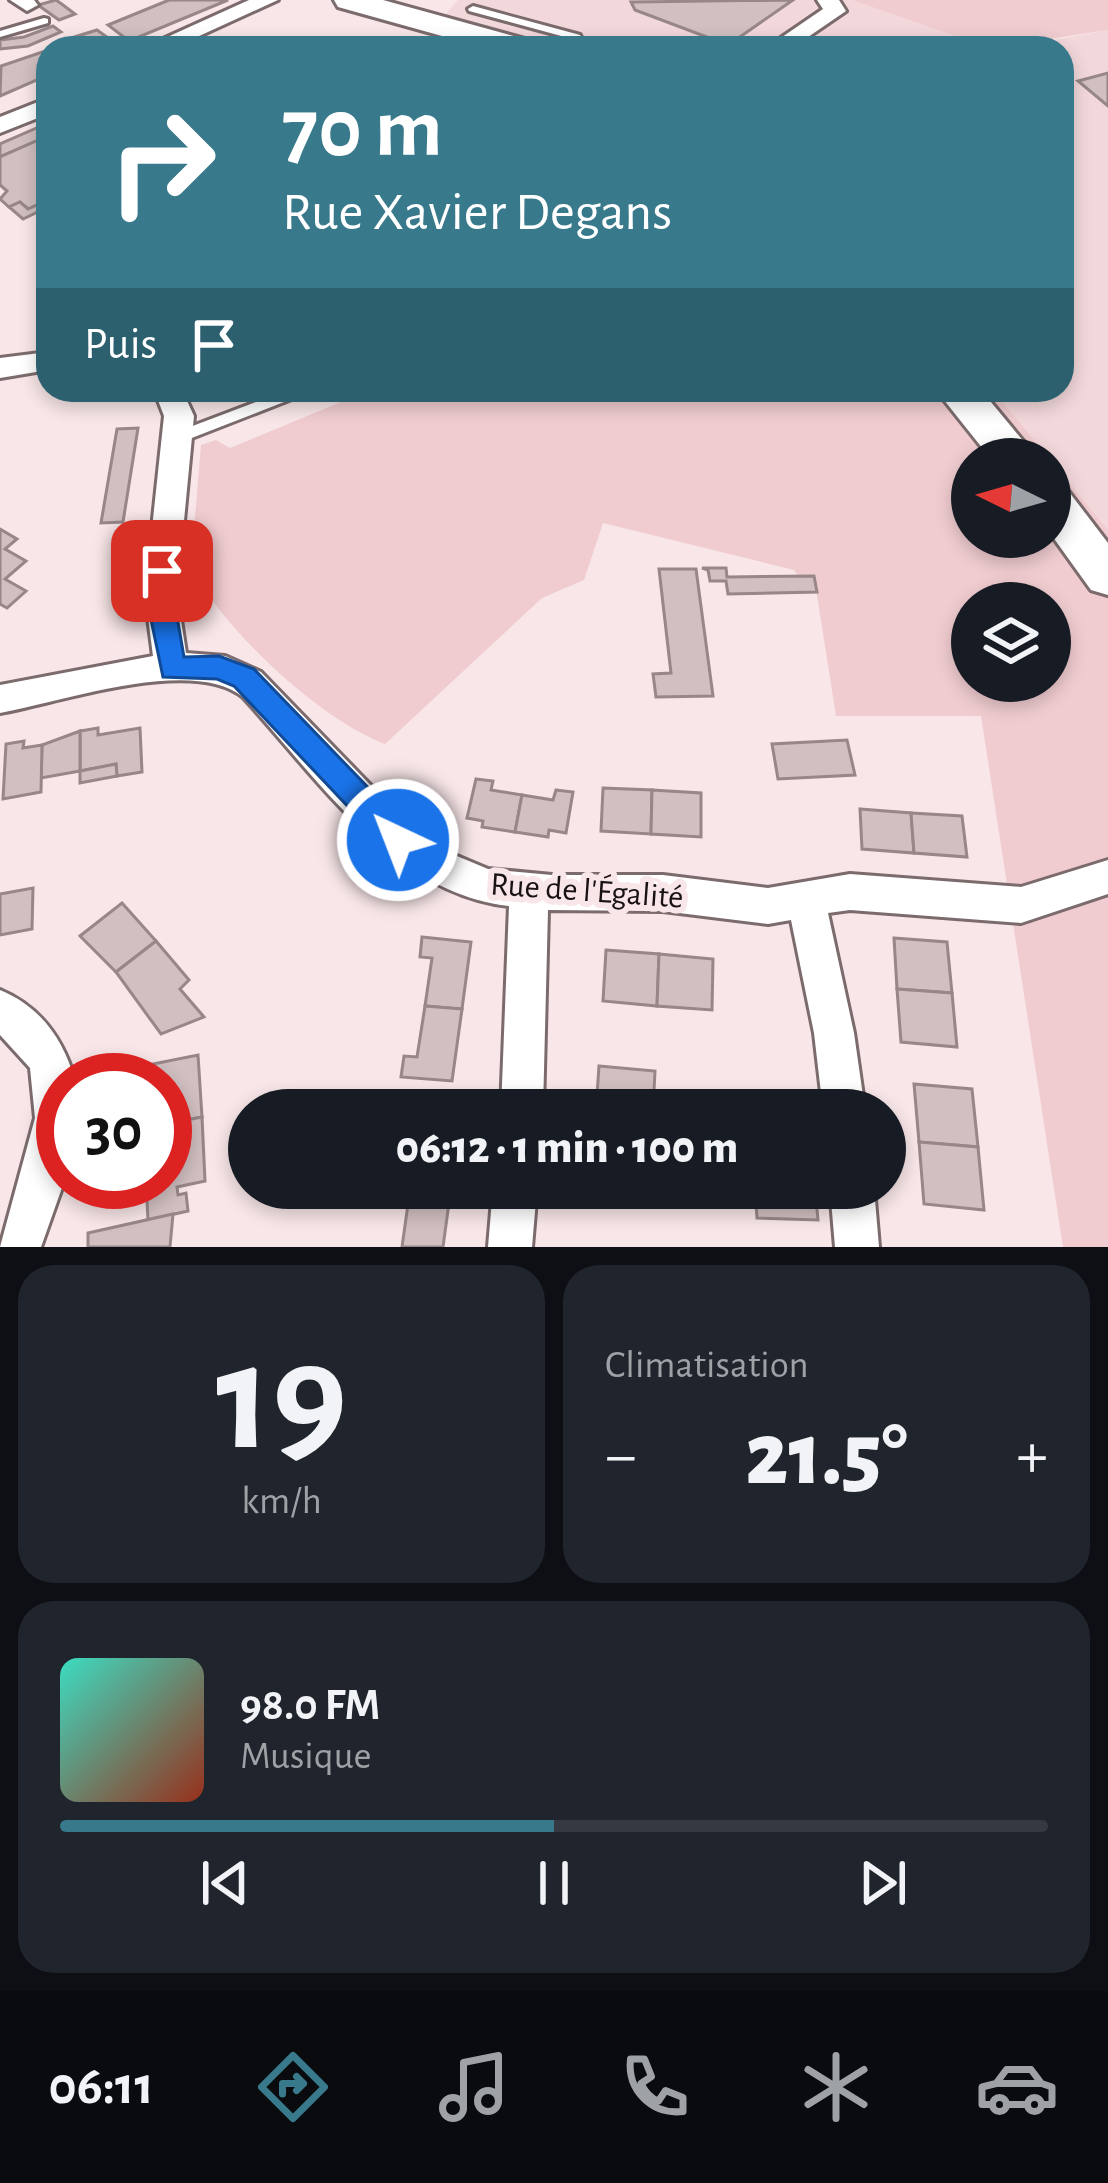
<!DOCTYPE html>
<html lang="fr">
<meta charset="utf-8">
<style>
:root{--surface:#171b24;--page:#20242c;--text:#f1f3f6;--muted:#9ea1a6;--line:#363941;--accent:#38798b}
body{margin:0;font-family:"Alegreya Sans",sans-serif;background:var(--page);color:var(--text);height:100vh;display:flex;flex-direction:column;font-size:45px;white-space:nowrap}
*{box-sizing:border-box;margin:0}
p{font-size:39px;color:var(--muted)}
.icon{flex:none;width:66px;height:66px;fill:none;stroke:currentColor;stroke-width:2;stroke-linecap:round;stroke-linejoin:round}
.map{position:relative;height:1247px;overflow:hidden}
.side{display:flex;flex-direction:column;gap:18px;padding:18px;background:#0d0f14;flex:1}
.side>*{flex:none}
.top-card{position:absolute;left:36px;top:36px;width:1038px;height:366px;border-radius:36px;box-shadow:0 6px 18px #0003;background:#38798b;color:#fff;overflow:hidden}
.needle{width:78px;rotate:275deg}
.tools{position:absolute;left:951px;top:438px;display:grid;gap:24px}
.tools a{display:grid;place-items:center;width:120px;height:120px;border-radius:50%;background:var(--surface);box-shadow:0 6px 18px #0003;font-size:60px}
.speed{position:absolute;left:36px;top:1053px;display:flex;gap:24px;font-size:60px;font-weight:700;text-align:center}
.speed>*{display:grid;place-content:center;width:156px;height:156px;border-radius:50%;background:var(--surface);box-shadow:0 6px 18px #0003;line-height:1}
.speed .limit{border:18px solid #d22;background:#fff;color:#111}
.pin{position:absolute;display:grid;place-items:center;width:102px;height:102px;color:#fff;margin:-51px;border-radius:24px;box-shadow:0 6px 18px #0006}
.me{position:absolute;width:132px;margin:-66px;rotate:317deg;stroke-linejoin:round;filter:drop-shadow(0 0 9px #0008)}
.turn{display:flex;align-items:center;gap:42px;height:252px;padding:0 48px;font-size:54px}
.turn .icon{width:156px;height:156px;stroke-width:2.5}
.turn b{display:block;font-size:84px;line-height:102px}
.then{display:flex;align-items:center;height:114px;padding:0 48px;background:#0003;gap:24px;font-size:45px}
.big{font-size:90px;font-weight:800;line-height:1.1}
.side .card{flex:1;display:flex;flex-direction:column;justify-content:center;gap:18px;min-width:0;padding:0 42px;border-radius:36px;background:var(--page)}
.side .dial{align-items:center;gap:0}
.dial b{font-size:156px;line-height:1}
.song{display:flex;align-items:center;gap:36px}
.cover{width:144px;height:144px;border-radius:18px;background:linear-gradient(135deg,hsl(170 70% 55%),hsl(10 70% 35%))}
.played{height:12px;border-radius:6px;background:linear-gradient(90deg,var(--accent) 50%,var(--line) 50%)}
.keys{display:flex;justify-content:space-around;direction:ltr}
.heat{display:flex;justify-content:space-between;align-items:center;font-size:66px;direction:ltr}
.side .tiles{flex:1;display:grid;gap:18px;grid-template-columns:1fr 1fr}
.card:last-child{grid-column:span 2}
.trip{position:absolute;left:228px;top:1089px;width:678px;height:120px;border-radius:60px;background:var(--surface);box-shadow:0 6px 18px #0003;font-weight:800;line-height:120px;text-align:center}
.tabs{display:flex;height:192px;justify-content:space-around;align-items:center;background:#090b0e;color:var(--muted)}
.tabs .icon{width:84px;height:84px}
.tabs .current{color:var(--accent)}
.tabs b{font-size:54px;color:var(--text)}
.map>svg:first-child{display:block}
</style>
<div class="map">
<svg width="1108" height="1247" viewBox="0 0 1108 1247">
<rect width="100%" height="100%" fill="#f8e6e8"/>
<!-- built -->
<g fill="#f3d8db">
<path d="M 458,0 L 852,0 L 989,48 L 560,48 L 442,18 Z"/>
<path d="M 1108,30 L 1108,530 L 993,390 L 1062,390 L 1062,48 L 1012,48 Z"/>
</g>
<!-- green -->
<g fill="#f0ccd0" fill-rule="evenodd">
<path d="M 852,0 L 1108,0 L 1108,30 L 989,48 Z"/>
<path d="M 370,390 L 993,390 L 1108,530 L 1108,1247 L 1063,1247 L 981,716 L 836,716 L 814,576 L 798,576 L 794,570 L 603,523 L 584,580 L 542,598 L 385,744 C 319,719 224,630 191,567 L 201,445 L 216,440 L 230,448 ZM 972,459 L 1050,459 L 1050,537 L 972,537 ZM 972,603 L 1050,603 L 1050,681 L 972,681 Z"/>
</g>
<!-- building -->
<g fill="#d1bfc1" stroke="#978789" stroke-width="3">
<path d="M 56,0 L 63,5 L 75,14 L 59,20 L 38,5 Z"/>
<path d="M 169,0 L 228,0 L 129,41 L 108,25 Z"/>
<path d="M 793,0 L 734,41 L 726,38 L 720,42 L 635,10 L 631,2 Z"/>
<path d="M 53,26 L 61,32 L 28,46 L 0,49 L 0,40 L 24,37 Z"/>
<path d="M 97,30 L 119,46 L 52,48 L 68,39 Z"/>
<path d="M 48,50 L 48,75 L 0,96 L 1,66 Z"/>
<path d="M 1108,73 L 1108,106 L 1078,81 Z"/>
<path d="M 48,123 L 41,131 L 43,138 L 0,157 L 0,144 Z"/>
<path d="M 48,124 L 48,200 L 28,209 L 20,202 L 9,207 L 0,199 L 7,191 L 0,185 L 0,157 L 43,138 L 41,131 Z"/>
<path d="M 48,200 L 48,207 L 23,219 L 9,207 L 20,202 L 28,209 Z"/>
<path d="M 138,428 L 123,522 L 101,523 L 117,429 Z"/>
<path d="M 0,529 L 17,539 L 5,549 L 26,561 L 5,579 L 26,591 L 7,608 L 0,604 Z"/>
<path d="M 702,568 L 726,568 L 727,577 L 814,576 L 817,592 L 728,594 L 726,581 L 710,581 L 708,570 Z"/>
<path d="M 659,569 L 696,569 L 713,696 L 656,697 L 653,674 L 671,673 Z"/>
<path d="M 98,728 L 98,735 L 140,728 L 142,772 L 117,776 L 116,764 L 80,771 L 80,731 Z"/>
<path d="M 80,731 L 80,771 L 41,778 L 42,745 Z"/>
<path d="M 847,740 L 855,775 L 778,779 L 772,744 Z"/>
<path d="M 24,741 L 23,748 L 42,745 L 41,792 L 3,799 L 6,744 Z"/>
<path d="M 116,764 L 117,776 L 80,783 L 80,771 Z"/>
<path d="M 476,779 L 493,781 L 491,790 L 522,795 L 515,832 L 482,827 L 483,821 L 467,818 Z"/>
<path d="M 603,788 L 652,790 L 651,834 L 601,831 Z"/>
<path d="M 556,790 L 573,792 L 566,833 L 549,830 L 548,837 L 515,832 L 522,795 L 553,800 Z"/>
<path d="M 652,790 L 701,793 L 701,837 L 651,834 Z"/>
<path d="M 860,809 L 911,813 L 914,853 L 862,849 Z"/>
<path d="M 911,813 L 962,816 L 967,857 L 914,853 Z"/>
<path d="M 33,888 L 32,929 L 0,935 L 0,894 Z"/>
<path d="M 122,903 L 156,941 L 116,972 L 80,936 Z"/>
<path d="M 422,937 L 471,942 L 462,1009 L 425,1006 L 432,958 L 420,957 Z"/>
<path d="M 894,938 L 947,942 L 952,993 L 897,989 Z"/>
<path d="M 156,941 L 189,980 L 180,989 L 204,1017 L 161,1034 L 116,972 Z"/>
<path d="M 606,950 L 659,954 L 657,1006 L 603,1001 Z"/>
<path d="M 659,954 L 713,959 L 712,1010 L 657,1006 Z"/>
<path d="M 897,989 L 952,993 L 957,1047 L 901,1042 Z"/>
<path d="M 425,1006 L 462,1009 L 452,1081 L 401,1077 L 404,1056 L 417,1057 Z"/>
<path d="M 198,1055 L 202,1117 L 165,1124 L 165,1080 L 144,1080 L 143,1066 Z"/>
<path d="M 599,1066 L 655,1071 L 653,1110 L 596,1110 Z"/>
<path d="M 914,1084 L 972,1089 L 978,1147 L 919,1142 Z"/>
<path d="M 750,1096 L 807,1098 L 808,1110 L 751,1110 Z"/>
<path d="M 202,1117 L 205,1181 L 177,1187 L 178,1195 L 186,1193 L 188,1211 L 148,1220 L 146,1182 L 165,1182 L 165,1124 Z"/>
<path d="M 919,1142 L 978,1147 L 984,1210 L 924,1204 Z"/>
<path d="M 451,1188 L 443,1247 L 402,1247 L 410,1190 L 397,1188 Z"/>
<path d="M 755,1188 L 815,1188 L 818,1220 L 757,1218 Z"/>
<path d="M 173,1214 L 170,1247 L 88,1247 L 88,1233 Z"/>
</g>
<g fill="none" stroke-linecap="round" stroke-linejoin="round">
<!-- lane casing -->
<g stroke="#7b6b6d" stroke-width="6">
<g id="lane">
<path d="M 473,6 L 580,35 L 581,37 L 576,40 L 469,11 L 468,9 Z"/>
<path d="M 44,18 L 48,19 L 48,23 L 0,37 L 0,31 Z"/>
<path d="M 288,390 L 309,390 L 307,393 L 184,441 L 179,442 L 172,437 L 174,433 Z"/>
</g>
</g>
<!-- street casing -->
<g stroke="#7b6b6d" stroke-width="6">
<g id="street">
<path d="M 10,0 L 34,0 L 38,5 L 27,11 Z"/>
<path d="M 249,0 L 278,0 L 173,48 L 143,48 Z"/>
<path d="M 817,0 L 839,0 L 846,11 L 792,48 L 766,48 L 823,9 Z"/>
<path d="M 48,98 L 48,114 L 0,133 L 0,117 Z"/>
<path d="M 48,352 L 48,370 L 0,378 L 0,358 Z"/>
<path d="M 154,390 L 182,390 L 194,416 L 177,594 L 186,653 L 225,656 L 261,672 L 412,828 L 445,851 L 488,869 L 552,875 L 663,875 L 768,888 L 850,874 L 1021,887 L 1108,860 L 1108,894 L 1021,923 L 850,910 L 828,913 L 854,1033 L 865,1110 L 823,1110 L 814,1033 L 791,920 L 768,924 L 663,911 L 548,910 L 543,1110 L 501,1110 L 509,906 C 392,893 317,777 243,697 C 192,656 62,702 0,713 L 0,685 L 153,656 L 145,594 L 164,416 Z"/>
<path d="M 0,990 C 41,1007 63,1039 75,1080 L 63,1080 L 64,1182 L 41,1247 L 0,1247 L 35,1118 L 30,1068 L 0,1035 Z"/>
<path d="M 493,1188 L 537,1188 L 532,1247 L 488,1247 Z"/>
<path d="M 830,1188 L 874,1188 L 879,1247 L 835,1247 Z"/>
</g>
</g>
<!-- secondary casing -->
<g stroke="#7b6b6d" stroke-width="6">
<g id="secondary">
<path d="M 334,0 L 383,0 L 532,41 L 537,48 L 485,48 L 338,7 Z"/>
<path d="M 936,390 L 981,390 L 1038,459 L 991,459 Z"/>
<path d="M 1050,483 L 1066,488 L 1108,543 L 1108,595 L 1091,590 L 1050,533 Z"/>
</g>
</g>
<!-- lane -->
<use href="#lane" fill="#fff" fill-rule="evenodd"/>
<!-- street -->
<use href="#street" fill="#fff" fill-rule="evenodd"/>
<!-- secondary -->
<use href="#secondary" fill="#fff" fill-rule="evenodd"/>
</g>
<!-- route -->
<path fill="#1a73e8" stroke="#114b97" stroke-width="3" d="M 162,561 L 176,571 L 175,605 L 184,657 L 219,656 L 254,669 L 409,830 L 414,840 L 409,849 L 398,853 L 388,849 L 234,686 L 217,679 L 163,677 L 148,605 L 149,571 Z"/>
<g text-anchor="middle" stroke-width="12" stroke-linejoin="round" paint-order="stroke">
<!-- street labels -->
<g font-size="33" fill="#181213" stroke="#f8e6e8">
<text transform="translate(587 889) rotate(4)" y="12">Rue de l'Égalité</text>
</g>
</g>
</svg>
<div class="tools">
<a><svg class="needle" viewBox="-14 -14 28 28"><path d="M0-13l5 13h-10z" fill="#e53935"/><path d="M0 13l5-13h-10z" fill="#9ea1a6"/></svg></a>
<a><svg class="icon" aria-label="layers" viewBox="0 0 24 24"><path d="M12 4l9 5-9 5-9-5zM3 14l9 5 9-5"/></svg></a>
</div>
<div class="speed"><div class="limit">30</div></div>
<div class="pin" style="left:162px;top:571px;background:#d93025"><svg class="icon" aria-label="arrive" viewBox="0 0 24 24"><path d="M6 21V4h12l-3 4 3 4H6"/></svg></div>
<svg class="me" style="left:398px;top:840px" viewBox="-20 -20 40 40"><circle r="17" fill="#1a73e8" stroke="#fff" stroke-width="3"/><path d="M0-11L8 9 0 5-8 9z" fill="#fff"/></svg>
<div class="trip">06:12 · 1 min · 100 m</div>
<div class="top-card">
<div class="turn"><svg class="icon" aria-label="right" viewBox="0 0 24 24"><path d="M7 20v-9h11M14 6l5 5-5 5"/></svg><div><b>70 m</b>Rue Xavier Degans</div></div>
<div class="then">Puis<svg class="icon" aria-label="arrive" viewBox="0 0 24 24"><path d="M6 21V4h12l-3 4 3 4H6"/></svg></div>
</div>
</div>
<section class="side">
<div class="tiles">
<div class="card dial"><b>19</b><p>km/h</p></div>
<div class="card"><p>Climatisation</p>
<div class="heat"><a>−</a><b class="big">21.5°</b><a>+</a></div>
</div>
<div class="card">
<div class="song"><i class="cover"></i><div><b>98.0 FM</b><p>Musique</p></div></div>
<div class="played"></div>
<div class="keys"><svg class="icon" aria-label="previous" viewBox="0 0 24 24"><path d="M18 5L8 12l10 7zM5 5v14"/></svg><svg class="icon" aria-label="pause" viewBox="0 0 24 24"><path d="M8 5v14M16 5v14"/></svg><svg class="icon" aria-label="next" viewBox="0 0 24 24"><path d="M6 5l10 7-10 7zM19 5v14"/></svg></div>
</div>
</div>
</section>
<nav class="tabs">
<b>06:11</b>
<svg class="icon current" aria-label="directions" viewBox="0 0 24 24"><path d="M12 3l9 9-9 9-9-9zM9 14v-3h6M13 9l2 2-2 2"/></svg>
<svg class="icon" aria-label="music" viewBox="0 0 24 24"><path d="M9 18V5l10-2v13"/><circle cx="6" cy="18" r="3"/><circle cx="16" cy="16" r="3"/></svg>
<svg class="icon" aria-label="phone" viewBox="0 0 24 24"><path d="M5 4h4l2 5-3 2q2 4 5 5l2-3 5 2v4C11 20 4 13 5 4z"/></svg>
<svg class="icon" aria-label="climate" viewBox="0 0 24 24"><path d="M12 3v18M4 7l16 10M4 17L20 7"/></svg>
<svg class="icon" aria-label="car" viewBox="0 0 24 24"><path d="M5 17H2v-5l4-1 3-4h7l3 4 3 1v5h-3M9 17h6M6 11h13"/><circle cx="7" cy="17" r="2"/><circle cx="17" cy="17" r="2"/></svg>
</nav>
